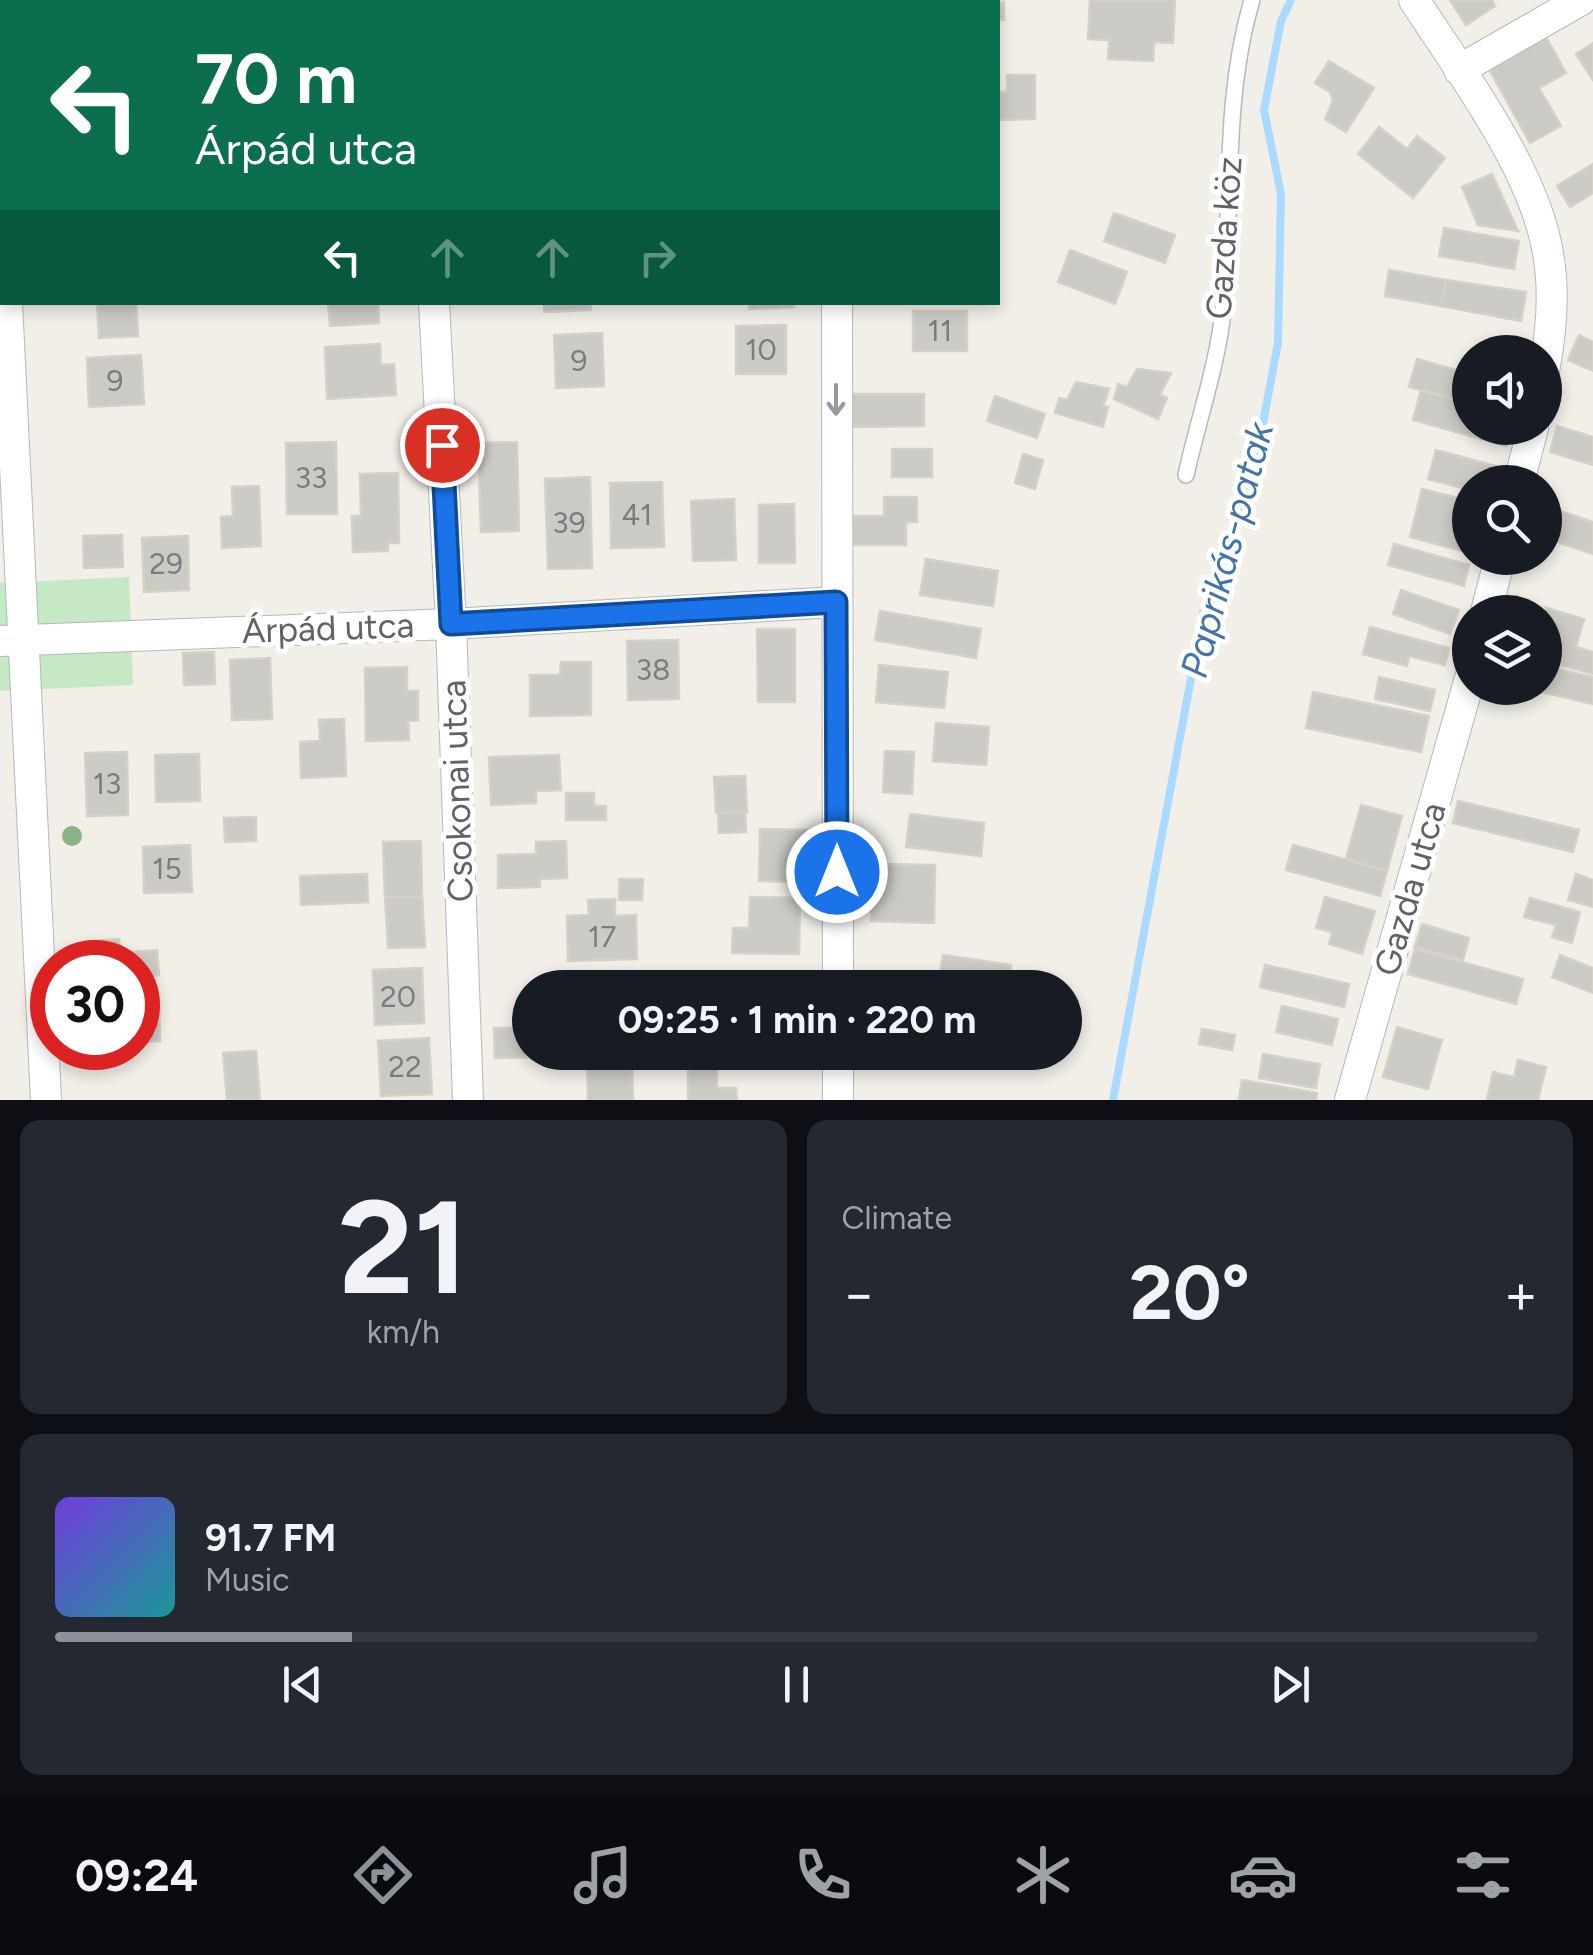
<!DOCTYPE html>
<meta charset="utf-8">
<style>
:root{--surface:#171b24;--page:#242831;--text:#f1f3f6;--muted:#9ea1a6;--line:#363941;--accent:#8c9099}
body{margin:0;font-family:Figtree,sans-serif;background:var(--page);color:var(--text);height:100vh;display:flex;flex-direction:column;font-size:38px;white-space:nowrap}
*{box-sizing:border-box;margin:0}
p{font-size:32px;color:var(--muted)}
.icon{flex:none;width:55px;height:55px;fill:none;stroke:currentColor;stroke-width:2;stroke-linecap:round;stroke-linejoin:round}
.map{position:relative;height:1100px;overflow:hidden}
.side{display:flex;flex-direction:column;gap:20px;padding:20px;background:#0d0f14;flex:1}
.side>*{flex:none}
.guide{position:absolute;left:0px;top:0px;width:1000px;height:305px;box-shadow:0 5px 15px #0003;background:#0b6e4f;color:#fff;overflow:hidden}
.buttons{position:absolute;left:1452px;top:335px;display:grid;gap:20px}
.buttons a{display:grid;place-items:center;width:110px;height:110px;border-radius:50%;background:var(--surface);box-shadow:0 5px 15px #0003;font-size:50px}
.speed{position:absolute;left:30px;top:940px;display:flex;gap:20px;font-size:50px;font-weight:700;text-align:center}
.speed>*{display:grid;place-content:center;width:130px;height:130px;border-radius:50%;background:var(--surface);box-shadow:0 5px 15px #0003;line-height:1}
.speed .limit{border:15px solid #d22;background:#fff;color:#111}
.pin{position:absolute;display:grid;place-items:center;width:85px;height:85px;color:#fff;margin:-42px;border:5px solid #fff;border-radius:50%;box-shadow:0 2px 10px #0007}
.me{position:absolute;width:110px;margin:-55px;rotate:0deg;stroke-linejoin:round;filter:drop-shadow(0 0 8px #0008)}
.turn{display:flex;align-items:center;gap:35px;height:210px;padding:0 30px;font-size:45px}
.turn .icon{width:130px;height:130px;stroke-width:2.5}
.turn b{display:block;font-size:70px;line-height:85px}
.lanes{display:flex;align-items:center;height:95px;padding:0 30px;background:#0003;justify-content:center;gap:50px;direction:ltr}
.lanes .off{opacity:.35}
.big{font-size:75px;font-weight:700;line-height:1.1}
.side .tile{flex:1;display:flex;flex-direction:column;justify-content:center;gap:15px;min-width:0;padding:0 35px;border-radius:20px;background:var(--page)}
.side .dial{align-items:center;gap:0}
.dial b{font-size:130px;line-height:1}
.song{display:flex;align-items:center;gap:30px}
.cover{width:120px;height:120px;border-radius:15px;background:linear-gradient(135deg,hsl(260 70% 55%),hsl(180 70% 35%))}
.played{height:10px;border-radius:5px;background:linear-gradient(90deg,var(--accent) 20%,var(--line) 20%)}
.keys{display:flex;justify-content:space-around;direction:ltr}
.heat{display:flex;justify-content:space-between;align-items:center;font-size:55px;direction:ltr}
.side .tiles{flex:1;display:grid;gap:20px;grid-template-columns:1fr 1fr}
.tile:last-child{grid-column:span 2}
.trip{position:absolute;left:512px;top:970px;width:570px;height:100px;border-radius:50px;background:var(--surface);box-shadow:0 5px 15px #0003;font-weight:700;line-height:100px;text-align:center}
.tabs{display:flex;height:160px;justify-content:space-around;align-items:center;background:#090b0e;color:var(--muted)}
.tabs .icon{width:70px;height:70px}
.tabs .on{color:var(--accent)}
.tabs b{font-size:45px;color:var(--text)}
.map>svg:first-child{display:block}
</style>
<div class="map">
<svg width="1593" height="1100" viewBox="0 0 1593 1100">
<rect width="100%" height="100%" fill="#f1efe8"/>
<!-- green -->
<path fill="#c5e8c5" d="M 129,577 L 133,685 L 0,691 L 0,583 Z"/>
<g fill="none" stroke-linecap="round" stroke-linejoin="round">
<!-- stream -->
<path stroke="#aadaff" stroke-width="8" d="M 1113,1100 L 1203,613 L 1251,487 L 1278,343 L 1281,194 L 1264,110 L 1281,21 L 1291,0"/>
</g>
<!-- building -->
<g fill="#cccac5" stroke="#d6d1c6" stroke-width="2.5">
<path d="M 859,0 L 1004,2 L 1004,20 L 998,19 L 998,2 L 858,2 Z"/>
<path d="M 1090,0 L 1175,0 L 1173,43 L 1154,42 L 1153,61 L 1108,59 L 1109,40 L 1088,39 Z"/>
<path d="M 1450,0 L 1492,0 L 1495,6 L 1466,25 Z"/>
<path d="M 1545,35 L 1566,73 L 1539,88 L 1561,126 L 1530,143 L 1488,67 Z"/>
<path d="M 1593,43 L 1593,80 L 1576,54 Z"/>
<path d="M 1329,61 L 1374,88 L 1346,132 L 1325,119 L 1333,101 L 1330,92 L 1315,83 Z"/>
<path d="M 1007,75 L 1035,75 L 1035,119 L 998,120 L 998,92 L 1007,92 Z"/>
<path d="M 1379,127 L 1407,149 L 1417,136 L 1445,158 L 1413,198 L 1358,154 Z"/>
<path d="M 1593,164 L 1593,193 L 1570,207 L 1557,186 Z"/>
<path d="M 1492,174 L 1518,231 L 1478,225 L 1462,187 Z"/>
<path d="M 1114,213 L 1175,235 L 1165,263 L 1104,241 Z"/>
<path d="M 1444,228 L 1519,241 L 1514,269 L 1439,256 Z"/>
<path d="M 1070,250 L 1127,272 L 1115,304 L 1058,282 Z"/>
<path d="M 1389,270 L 1446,280 L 1441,306 L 1385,296 Z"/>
<path d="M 1446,280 L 1526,292 L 1521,321 L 1441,306 Z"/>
<path d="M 97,302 L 136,302 L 138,336 L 99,338 Z"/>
<path d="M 328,302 L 378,302 L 379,323 L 330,326 Z"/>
<path d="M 544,302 L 590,302 L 591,310 L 544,312 Z"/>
<path d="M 749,302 L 794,302 L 794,307 L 749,309 Z"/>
<rect x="913" y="311" width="54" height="40"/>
<path d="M 786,325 L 786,374 L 736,374 L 736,326 Z"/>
<path d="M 602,333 L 604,386 L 556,388 L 554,335 Z"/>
<path d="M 1579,335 L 1593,342 L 1593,371 L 1568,360 Z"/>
<path d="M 380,344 L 381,365 L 394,364 L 396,395 L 327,399 L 325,347 Z"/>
<path d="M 141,355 L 144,404 L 89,407 L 87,358 Z"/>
<path d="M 1417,359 L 1470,374 L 1470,404 L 1409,387 Z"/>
<path d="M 1137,369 L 1171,373 L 1160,395 L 1167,398 L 1158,419 L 1114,399 L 1118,384 L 1127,387 Z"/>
<path d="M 1076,382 L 1109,389 L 1103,406 L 1108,407 L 1103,427 L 1055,413 L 1059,398 L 1067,400 Z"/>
<path d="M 1421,390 L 1470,404 L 1470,428 L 1510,428 L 1506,446 L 1413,420 Z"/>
<path d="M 848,394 L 924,394 L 924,426 L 848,427 Z"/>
<path d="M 995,396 L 1045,414 L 1037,438 L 987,421 Z"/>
<path d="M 1557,426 L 1593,437 L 1593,465 L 1550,452 Z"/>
<path d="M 336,442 L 337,514 L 287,514 L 286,443 Z"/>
<path d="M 517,442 L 519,531 L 481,532 L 478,443 Z"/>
<rect x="892" y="449" width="40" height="28"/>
<path d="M 1436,450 L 1499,467 L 1495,482 L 1470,482 L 1470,490 L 1428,479 Z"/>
<path d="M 1023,454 L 1043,460 L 1035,489 L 1015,483 Z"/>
<path d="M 398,473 L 399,543 L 388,543 L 388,551 L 353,552 L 352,516 L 361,516 L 360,474 Z"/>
<path d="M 590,477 L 592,568 L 548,569 L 545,479 Z"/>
<path d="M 662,482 L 664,547 L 611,548 L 610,483 Z"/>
<path d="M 259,486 L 261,546 L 222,548 L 221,517 L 233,516 L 232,487 Z"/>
<path d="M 1422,489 L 1470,501 L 1470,553 L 1410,537 Z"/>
<path d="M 884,497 L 917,497 L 917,522 L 906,522 L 906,545 L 852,545 L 853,516 L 884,516 Z"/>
<path d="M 734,499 L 736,560 L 693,561 L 691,501 Z"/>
<path d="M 794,504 L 795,563 L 759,563 L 759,505 Z"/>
<path d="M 1545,506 L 1593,522 L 1593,554 L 1545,538 Z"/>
<path d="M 122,535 L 123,567 L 84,568 L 83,536 Z"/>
<path d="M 188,536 L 189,590 L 144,592 L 142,538 Z"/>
<path d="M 1394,544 L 1469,565 L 1464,586 L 1388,565 Z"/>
<path d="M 926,559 L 998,571 L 993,606 L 920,595 Z"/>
<path d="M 1401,590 L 1459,610 L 1450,634 L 1393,614 Z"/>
<path d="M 1546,608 L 1584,619 L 1576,647 L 1593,652 L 1593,674 L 1545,661 Z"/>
<path d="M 880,611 L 981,629 L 976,658 L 875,640 Z"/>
<path d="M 1370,627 L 1449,648 L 1445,665 L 1409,656 L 1407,666 L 1363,654 Z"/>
<path d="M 757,629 L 795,629 L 795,702 L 758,702 Z"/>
<path d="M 678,640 L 679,699 L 628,700 L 627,641 Z"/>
<path d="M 214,652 L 215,684 L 184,685 L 183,653 Z"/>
<path d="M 270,658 L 272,719 L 232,720 L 230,660 Z"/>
<path d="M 561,662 L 591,662 L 591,715 L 530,716 L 530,675 L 560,675 Z"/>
<path d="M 879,665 L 948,672 L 944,708 L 876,702 Z"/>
<path d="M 1545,666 L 1593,677 L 1593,704 L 1524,688 L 1545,688 Z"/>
<path d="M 407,667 L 407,691 L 418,691 L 418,720 L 408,721 L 409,740 L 366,741 L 365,668 Z"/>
<path d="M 1379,677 L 1435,690 L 1430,711 L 1375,699 Z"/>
<path d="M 1313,692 L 1429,716 L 1421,752 L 1306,728 Z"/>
<path d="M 344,719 L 346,776 L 301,778 L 300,742 L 320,741 L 319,720 Z"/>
<path d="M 936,723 L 989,727 L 986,765 L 933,761 Z"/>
<path d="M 885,751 L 914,752 L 912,794 L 883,792 Z"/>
<path d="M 127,752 L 128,815 L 87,816 L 85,753 Z"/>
<path d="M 199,754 L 200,801 L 156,802 L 155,755 Z"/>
<path d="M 559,755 L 561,790 L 536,791 L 536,803 L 491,805 L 489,757 Z"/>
<path d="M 745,776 L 747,812 L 716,813 L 714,777 Z"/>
<path d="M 566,793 L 594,793 L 594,806 L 606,806 L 606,820 L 566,820 Z"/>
<path d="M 1458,801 L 1579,830 L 1573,852 L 1453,823 Z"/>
<path d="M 1361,805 L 1402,816 L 1387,871 L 1346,859 Z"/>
<path d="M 745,812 L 746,832 L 719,833 L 718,813 Z"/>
<path d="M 910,814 L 984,823 L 981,856 L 906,847 Z"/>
<path d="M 256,817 L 256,841 L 225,842 L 224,818 Z"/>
<path d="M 760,829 L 809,830 L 808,882 L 759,881 Z"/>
<path d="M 421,841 L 422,897 L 385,897 L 383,842 Z"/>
<path d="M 566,841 L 567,878 L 540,879 L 540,887 L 498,888 L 498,855 L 536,854 L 536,842 Z"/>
<path d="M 190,845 L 192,892 L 144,893 L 143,847 Z"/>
<path d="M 1293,845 L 1387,871 L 1380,896 L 1286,870 Z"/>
<path d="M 873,864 L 935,865 L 934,923 L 871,921 Z"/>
<path d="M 367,874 L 368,902 L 301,905 L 300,876 Z"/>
<path d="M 1576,874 L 1593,880 L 1593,907 L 1568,900 Z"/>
<path d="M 619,879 L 643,879 L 642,900 L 619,900 Z"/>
<path d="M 385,897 L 422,897 L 425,947 L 388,948 Z"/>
<path d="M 750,897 L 800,898 L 799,954 L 732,953 L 733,928 L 749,928 Z"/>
<path d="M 1325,897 L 1375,911 L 1362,954 L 1329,944 L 1332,932 L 1316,928 Z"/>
<path d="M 1530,898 L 1580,912 L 1572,943 L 1552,937 L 1556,925 L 1524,917 Z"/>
<path d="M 615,899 L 615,916 L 636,915 L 637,959 L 568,961 L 567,916 L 589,915 L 588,900 Z"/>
<path d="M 1422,924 L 1469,938 L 1463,960 L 1415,947 Z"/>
<path d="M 119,939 L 120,953 L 157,950 L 159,975 L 138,977 L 138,962 L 86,962 L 85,942 Z"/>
<path d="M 1415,949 L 1523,979 L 1516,1004 L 1408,974 Z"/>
<path d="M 943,955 L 1011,965 L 1007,988 L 939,981 Z"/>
<path d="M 1560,955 L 1593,968 L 1593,993 L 1552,977 Z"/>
<path d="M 1265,965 L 1349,984 L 1344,1007 L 1260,987 Z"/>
<path d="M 422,968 L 424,1023 L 375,1025 L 373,970 Z"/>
<path d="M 764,976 L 764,988 L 723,988 L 723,977 Z"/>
<path d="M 939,981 L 988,988 L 938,988 Z"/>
<path d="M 159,1004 L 160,1041 L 138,1042 L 138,1005 Z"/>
<path d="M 1282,1006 L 1338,1019 L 1332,1045 L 1276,1032 Z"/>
<path d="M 1397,1027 L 1442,1040 L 1428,1089 L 1383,1077 Z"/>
<path d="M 494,1028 L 530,1028 L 530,1052 L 579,1052 L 580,1056 L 495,1058 Z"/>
<path d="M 1202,1029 L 1235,1035 L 1232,1050 L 1199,1044 Z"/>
<path d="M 429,1038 L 432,1094 L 381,1096 L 378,1041 Z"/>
<path d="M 256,1051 L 260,1100 L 227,1100 L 223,1053 Z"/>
<path d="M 875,1052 L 926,1052 L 925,1066 L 874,1062 Z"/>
<path d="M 1263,1054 L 1320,1064 L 1316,1088 L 1259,1078 Z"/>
<path d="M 632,1060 L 633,1100 L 588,1100 L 587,1061 Z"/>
<path d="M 1518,1060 L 1546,1067 L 1538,1100 L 1487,1100 L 1493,1072 L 1514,1077 Z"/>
<path d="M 688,1065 L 717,1065 L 717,1088 L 736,1088 L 737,1100 L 688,1100 Z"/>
<path d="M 1242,1080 L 1317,1093 L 1316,1100 L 1239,1100 Z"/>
</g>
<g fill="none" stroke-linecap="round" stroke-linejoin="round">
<!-- service casing -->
<g stroke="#b5b8bc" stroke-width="18">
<path id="service" d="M 1186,475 C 1197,424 1218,363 1223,311 C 1233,207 1222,102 1252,0"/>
</g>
<!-- minor casing -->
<g stroke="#b5b8bc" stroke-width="32">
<g id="minor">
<path d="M 418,0 L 419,2"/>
<path d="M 1414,0 C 1459,69 1529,163 1546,243 C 1555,282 1552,327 1545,366"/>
<path d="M 837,2 L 837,0"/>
<path d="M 1459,70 L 1581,0"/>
<path d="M 0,167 L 2,219"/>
<path d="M 7,302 L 46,1100"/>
<path d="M 434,302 L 451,624 L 468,1100"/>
<path d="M 837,302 L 838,988"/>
<path d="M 1519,482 L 1533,428"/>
<path d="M 1486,612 L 1500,558"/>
<path d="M 0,641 L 451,624 L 836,602"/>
<path d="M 838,1052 L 838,1100"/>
<path d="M 1350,1100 L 1470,678"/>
</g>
</g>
<!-- service -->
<use href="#service" stroke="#fff" stroke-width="15"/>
<!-- minor -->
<use href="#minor" stroke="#fff" stroke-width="30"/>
</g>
<!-- trees -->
<circle fill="#89b387" cx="72" cy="836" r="10"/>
<!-- one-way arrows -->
<defs><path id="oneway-shaft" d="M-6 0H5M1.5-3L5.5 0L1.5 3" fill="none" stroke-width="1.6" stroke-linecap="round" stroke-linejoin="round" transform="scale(2.5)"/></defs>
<use stroke="#979a9d" href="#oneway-shaft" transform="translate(836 400) rotate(90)"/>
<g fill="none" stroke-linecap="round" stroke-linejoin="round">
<!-- route casing -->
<g stroke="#114b97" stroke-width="25">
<path id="route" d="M 442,445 L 451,624 L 836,602 L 837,872"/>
</g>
<!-- route -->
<use href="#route" stroke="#1a73e8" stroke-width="18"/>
</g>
<g text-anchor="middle" stroke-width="10" stroke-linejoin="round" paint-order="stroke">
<!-- number labels -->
<g font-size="30" fill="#7a7d7f">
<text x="940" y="341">11</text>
<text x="761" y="360">10</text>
<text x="579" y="371">9</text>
<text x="115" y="391">9</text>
<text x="311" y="488">33</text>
<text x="637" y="525">41</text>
<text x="569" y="533">39</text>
<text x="166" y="574">29</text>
<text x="653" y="680">38</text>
<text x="107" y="794">13</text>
<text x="167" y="879">15</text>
<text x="602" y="947">17</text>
<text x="398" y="1007">20</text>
<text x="405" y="1077">22</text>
</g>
<!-- street labels -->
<g font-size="35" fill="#5f6368" stroke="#fff">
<text transform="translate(1224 238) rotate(-86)" y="12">Gazda köz</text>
<text transform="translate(328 628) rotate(-2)" y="12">Árpád utca</text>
<text transform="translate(457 791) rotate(-92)" y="12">Csokonai utca</text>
<text transform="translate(1410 889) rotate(-74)" y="12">Gazda utca</text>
</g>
<!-- water labels -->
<g font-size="38" font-style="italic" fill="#4174aa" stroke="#fff">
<text transform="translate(1227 550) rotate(-75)" y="13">Paprikás-patak</text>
</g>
</g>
</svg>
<div class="buttons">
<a><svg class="icon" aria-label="sound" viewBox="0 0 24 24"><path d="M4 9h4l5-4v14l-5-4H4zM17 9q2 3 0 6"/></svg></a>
<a><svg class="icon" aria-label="search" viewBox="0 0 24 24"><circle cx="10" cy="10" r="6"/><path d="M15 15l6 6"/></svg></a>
<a><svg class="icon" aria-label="layers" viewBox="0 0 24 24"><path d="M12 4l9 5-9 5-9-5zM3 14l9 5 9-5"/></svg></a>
</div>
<div class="speed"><div class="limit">30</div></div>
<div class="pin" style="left:442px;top:445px;background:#d93025"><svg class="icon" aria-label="arrive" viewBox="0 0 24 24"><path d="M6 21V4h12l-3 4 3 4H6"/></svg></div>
<svg class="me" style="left:837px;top:872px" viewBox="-20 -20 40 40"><circle r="17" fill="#1a73e8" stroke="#fff" stroke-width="3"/><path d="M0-11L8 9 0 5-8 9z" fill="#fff"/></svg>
<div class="trip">09:25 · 1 min · 220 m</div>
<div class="guide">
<div class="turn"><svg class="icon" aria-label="left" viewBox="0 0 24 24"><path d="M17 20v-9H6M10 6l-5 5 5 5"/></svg><div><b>70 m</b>Árpád utca</div></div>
<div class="lanes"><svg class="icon" aria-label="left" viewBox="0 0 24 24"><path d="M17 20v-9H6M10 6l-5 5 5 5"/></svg><svg class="icon off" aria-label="ahead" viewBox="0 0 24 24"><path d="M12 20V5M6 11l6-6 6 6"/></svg><svg class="icon off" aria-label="ahead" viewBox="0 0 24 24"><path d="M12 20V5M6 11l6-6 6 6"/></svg><svg class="icon off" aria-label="right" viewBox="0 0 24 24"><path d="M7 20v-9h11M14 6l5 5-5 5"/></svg></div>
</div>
</div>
<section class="side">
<div class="tiles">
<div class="tile dial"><b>21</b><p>km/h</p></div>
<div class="tile"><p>Climate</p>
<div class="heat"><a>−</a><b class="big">20°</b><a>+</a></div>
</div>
<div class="tile">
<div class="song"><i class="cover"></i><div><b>91.7 FM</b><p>Music</p></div></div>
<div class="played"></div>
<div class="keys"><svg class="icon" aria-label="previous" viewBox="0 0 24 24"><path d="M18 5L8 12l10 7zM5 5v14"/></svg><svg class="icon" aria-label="pause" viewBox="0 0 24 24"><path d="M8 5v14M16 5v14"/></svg><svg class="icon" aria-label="next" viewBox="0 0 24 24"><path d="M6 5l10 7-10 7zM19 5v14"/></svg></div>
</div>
</div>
</section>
<nav class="tabs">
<b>09:24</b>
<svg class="icon on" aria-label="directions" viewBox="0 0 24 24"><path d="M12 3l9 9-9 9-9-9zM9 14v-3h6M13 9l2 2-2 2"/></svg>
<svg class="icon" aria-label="music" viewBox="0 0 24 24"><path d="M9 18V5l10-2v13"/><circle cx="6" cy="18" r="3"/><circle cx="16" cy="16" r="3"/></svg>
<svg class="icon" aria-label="phone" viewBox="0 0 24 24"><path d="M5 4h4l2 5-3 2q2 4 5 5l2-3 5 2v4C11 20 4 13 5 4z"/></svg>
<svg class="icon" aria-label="climate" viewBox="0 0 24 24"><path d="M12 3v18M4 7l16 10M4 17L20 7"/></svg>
<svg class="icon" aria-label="car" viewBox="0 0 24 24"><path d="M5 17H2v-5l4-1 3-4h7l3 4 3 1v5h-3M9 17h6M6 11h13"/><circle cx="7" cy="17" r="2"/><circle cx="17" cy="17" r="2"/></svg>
<svg class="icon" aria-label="filters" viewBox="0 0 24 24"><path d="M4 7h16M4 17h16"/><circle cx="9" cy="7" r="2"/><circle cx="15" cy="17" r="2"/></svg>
</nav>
